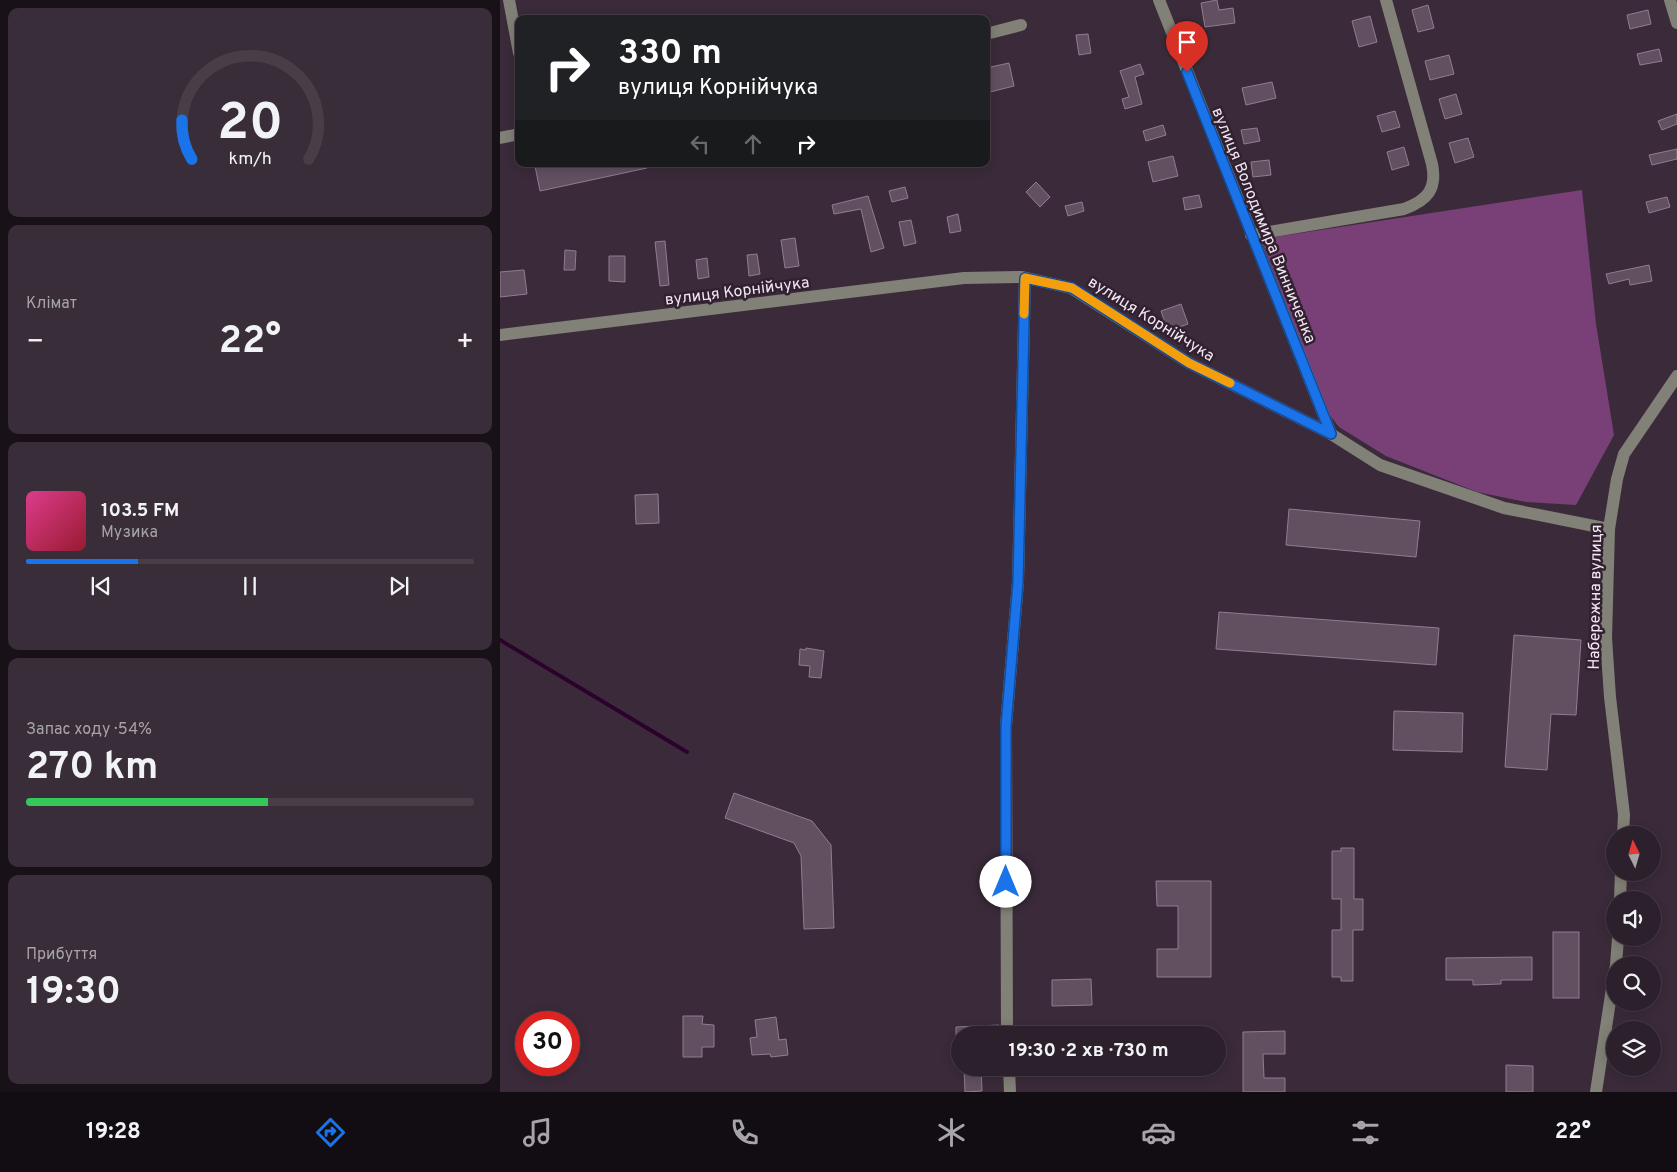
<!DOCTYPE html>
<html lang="uk">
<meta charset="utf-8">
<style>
:root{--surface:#2c202c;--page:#382d38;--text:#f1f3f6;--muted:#a6a3a9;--line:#483e48;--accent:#1a73e8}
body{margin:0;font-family:Overpass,sans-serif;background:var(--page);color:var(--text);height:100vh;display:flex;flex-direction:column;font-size:19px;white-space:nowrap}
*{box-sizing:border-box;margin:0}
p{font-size:16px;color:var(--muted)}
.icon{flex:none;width:28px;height:28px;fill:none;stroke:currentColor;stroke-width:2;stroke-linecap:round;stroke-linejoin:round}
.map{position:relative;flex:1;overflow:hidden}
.panel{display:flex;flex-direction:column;gap:8px;padding:8px;background:#181218;width:500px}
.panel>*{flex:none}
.top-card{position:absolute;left:15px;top:15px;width:475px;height:152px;border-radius:10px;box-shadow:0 2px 12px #0003,0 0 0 1px var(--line);background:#202124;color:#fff;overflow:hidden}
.needle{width:32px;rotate:355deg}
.tools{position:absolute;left:1106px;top:826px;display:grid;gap:10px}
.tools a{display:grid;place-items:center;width:55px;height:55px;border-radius:50%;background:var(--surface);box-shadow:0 2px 12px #0003,0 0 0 1px var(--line);font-size:25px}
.speed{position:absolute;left:15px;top:1011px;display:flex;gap:10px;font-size:25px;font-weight:700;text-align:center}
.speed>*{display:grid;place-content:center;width:65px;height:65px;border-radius:50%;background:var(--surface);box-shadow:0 2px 12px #0003,0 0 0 1px var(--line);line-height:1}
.speed .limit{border:8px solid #d22;background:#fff;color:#111}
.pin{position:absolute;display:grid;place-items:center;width:42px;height:42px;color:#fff;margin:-51px -21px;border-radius:50% 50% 50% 0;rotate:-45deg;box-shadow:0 0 5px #0007}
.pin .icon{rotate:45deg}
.me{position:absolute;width:55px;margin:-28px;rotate:0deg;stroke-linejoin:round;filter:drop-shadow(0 0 4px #0008)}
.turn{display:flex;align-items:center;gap:18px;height:105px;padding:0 20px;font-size:22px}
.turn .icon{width:65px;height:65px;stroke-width:2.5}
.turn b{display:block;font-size:35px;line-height:42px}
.lanes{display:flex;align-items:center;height:48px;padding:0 20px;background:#0003;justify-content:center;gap:25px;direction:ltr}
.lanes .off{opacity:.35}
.big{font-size:38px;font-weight:700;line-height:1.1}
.panel .card{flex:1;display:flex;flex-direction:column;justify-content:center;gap:8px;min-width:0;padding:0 18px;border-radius:10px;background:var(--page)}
.panel .dial{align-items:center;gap:0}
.dial svg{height:130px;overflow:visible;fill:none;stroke:var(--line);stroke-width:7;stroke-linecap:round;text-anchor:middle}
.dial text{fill:var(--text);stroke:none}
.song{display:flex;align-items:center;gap:15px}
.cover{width:60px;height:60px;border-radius:8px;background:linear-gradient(135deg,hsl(330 70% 55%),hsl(350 70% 35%))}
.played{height:5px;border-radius:2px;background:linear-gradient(90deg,var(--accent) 25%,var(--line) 25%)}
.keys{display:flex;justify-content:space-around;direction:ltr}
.heat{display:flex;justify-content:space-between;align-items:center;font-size:28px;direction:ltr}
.charge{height:8px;border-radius:4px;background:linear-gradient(90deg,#34c759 54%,var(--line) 0)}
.trip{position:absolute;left:451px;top:1026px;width:275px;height:50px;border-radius:25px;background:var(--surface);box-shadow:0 2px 12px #0003,0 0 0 1px var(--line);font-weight:700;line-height:50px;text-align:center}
.dock{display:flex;height:80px;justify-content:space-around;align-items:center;background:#120d12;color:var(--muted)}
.dock .icon{width:35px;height:35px}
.dock .selected{color:var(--accent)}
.dock b{font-size:22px;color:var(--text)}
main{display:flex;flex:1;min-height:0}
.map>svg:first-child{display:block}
</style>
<main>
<section class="panel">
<div class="card dial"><svg viewBox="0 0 100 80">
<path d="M14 69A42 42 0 1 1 86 69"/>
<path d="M14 69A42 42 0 0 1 8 45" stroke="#1a73e8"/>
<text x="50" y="56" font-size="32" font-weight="700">20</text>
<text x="50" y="72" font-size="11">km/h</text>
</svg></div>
<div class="card"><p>Клімат</p>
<div class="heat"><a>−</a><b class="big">22°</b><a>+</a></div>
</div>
<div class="card">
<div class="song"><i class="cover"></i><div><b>103.5 FM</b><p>Музика</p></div></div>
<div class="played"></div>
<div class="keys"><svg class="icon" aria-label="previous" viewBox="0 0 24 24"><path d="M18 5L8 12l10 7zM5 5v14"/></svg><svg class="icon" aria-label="pause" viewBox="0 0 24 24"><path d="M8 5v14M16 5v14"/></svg><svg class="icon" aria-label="next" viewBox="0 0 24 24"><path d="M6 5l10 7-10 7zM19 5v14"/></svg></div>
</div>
<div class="card"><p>Запас ходу · 54%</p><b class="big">270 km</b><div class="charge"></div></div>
<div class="card"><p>Прибуття</p><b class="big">19:30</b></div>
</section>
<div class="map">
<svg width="1177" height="1092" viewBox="0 0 1177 1092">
<rect width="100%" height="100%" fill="#3b2b3a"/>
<!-- green -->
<path fill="#794077" d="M 1082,190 L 1096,324 L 1114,435 L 1076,505 L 1026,502 L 977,492 L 886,456 L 839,427 L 828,413 L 761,239 Z"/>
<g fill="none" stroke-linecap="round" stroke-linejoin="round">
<!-- stream -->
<path stroke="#2b022c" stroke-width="4" d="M 0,640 L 187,752"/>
</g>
<!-- building -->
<g fill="#625061" stroke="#907d8f">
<path d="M 717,0 L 719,10 L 733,8 L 735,23 L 705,27 L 701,3 Z"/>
<path d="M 928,5 L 934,28 L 918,32 L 912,10 Z"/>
<path d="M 1148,10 L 1151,24 L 1130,29 L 1127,15 Z"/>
<path d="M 870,16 L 877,42 L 859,47 L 852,21 Z"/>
<path d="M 588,34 L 591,53 L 579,55 L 576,35 Z"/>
<path d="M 1159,49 L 1162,61 L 1140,65 L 1137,54 Z"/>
<path d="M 949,55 L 954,74 L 930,80 L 925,61 Z"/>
<path d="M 509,63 L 514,86 L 486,93 L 486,68 Z"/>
<path d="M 640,64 L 644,74 L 635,77 L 642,104 L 625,109 L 622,99 L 629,97 L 620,71 Z"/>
<path d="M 772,82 L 776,98 L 746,105 L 742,88 Z"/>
<path d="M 956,94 L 962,114 L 945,119 L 939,99 Z"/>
<path d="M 895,111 L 900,127 L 882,132 L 877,116 Z"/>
<path d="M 1177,114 L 1177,124 L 1162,130 L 1158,121 Z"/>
<path d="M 663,125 L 666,135 L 646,141 L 643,131 Z"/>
<path d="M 757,128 L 760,141 L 744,144 L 741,130 Z"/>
<path d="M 968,138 L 974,157 L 955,163 L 949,143 Z"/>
<path d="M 904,147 L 909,165 L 892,170 L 887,152 Z"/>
<path d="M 1177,149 L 1177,159 L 1152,165 L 1149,155 Z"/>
<path d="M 673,156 L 678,176 L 653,182 L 648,162 Z"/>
<path d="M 769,160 L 771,175 L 753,177 L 751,162 Z"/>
<path d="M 44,164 L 147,164 L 147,168 L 40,191 L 35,166 Z"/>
<path d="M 536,182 L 550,197 L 540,207 L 526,192 Z"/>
<path d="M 405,187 L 408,198 L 392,202 L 389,191 Z"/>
<path d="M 699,195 L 702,207 L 685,210 L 683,198 Z"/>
<path d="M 368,196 L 384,248 L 371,252 L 361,209 L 334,214 L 332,205 Z"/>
<path d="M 1167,197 L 1170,207 L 1149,213 L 1146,202 Z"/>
<path d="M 582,202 L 584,211 L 568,216 L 565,206 Z"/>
<path d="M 458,214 L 461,231 L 450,233 L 447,217 Z"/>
<path d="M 411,220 L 416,243 L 404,246 L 399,222 Z"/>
<path d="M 295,238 L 299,266 L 285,268 L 281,240 Z"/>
<path d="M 165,241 L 169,285 L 160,286 L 155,242 Z"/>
<path d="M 65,250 L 76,251 L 75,270 L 64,270 Z"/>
<path d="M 257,254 L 260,274 L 249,276 L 247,255 Z"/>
<path d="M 109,256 L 125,256 L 125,282 L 109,281 Z"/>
<path d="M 207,258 L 209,277 L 198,279 L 196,260 Z"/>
<path d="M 1149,265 L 1152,281 L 1130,285 L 1129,279 L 1109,284 L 1106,274 Z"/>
<path d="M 24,270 L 27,294 L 0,297 L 0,272 Z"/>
<path d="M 681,304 L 688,324 L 668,331 L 661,311 Z"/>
<path d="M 158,494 L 159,523 L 136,524 L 135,495 Z"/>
<path d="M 789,509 L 920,521 L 916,557 L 786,545 Z"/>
<path d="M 719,612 L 939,628 L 936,665 L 716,649 Z"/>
<path d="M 1014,635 L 1081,640 L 1076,715 L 1051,714 L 1047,770 L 1005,767 Z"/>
<path d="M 306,648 L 324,651 L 321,678 L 309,677 L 310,666 L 299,665 L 300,649 L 306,650 Z"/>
<path d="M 894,711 L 963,713 L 962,752 L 893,750 Z"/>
<path d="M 234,793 L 312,821 L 331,845 L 334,928 L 304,929 L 301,856 L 294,843 L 225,818 Z"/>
<path d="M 841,848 L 854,848 L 854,899 L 863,899 L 863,930 L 853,930 L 853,981 L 841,981 L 841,977 L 832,977 L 832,930 L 841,930 L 841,899 L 832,899 L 832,851 L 841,851 Z"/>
<path d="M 656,881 L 711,881 L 711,977 L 657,977 L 657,949 L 678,949 L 678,906 L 657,906 Z"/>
<rect x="1053" y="932" width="26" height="66"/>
<path d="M 1032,957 L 1032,980 L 1001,980 L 1001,984 L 973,985 L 973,980 L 946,980 L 946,958 Z"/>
<path d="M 591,979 L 592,1005 L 552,1006 L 552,980 Z"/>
<path d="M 183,1016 L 203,1016 L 202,1024 L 214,1025 L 214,1047 L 202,1047 L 202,1057 L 183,1057 Z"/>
<path d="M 276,1017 L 279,1040 L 286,1039 L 288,1055 L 271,1057 L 270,1054 L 252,1055 L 250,1038 L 257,1037 L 255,1020 Z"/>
<path d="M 499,1025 L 499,1035 L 456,1035 L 456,1027 Z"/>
<path d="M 785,1031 L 785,1054 L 763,1054 L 764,1078 L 785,1078 L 785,1092 L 743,1092 L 743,1032 Z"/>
<path d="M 1006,1065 L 1033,1066 L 1033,1092 L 1006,1092 Z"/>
<path d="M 464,1068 L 481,1068 L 482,1091 L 465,1092 Z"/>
</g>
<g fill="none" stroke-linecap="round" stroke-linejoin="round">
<!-- minor -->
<g stroke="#818177" stroke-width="12">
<path d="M 9,0 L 19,53"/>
<path d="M 659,0 L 831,434"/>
<path d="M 1170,0 L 1177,23"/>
<path d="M 486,34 L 521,25"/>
<path d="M 0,138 L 19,134"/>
<path d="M 751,235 L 904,209 C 928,200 937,189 932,164 L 886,0"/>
<path d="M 0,335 L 464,278 L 522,277 L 571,288 L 689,363 L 831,434 L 880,465 L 1004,508 L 1109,529"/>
<path d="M 1123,835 L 1124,815 L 1110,697 L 1106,638 L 1109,529 L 1117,479 L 1124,454 L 1177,376"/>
<path d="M 1120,900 L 1121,872"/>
<path d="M 1116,965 L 1118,938"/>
<path d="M 507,1035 L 506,726 L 518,582 L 525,278"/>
<path d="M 509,1068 L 510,1092"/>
<path d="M 1096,1092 L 1115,969"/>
</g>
</g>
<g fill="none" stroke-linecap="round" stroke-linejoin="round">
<!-- route casing -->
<g stroke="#114b97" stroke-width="12">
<path id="route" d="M 506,882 L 506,726 L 518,582 L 525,278 L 572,288 L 689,363 L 831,434 L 687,72"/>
</g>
<!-- route -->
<use href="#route" stroke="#1a73e8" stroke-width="9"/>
<!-- slow -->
<path stroke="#f59e0b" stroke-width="9" d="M 524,314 L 525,278 L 572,288 L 689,363 L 730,383"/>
</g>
<g text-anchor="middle" stroke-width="5" stroke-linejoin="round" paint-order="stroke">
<!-- street labels -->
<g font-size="16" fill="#f2e7f1" stroke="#312130">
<text transform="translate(765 225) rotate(68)" y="6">вулиця Володимира Винниченка</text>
<text transform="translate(237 290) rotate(-7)" y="6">вулиця Корнійчука</text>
<text transform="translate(652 318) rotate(32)" y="6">вулиця Корнійчука</text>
<text transform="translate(1094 597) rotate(-89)" y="6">Набережна вулиця</text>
</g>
</g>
</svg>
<div class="tools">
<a><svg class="needle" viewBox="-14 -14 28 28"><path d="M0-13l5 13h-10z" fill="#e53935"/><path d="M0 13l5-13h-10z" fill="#a6a3a9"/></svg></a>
<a><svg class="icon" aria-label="sound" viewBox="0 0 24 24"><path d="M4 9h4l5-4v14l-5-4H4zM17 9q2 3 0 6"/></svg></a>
<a><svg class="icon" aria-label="search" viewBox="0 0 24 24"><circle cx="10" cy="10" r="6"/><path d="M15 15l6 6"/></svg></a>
<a><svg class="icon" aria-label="layers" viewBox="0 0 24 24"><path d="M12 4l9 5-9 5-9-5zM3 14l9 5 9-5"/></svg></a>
</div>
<div class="speed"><div class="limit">30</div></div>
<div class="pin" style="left:687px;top:72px;background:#d93025"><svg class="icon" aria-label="arrive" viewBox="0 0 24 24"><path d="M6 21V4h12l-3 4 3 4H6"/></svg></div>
<svg class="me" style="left:506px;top:882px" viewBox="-20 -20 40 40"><circle r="19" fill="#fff"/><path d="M0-13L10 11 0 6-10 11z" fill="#1a73e8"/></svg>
<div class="trip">19:30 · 2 хв · 730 m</div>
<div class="top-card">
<div class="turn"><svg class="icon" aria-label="right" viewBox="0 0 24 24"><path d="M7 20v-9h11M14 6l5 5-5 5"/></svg><div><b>330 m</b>вулиця Корнійчука</div></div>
<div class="lanes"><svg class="icon off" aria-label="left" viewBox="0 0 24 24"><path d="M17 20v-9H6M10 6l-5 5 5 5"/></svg><svg class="icon off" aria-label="ahead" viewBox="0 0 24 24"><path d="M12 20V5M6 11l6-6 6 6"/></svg><svg class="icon" aria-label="right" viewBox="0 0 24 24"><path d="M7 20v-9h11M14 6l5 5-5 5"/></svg></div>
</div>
</div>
</main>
<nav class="dock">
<b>19:28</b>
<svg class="icon selected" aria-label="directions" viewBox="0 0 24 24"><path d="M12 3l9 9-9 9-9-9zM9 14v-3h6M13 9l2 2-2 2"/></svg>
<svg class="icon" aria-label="music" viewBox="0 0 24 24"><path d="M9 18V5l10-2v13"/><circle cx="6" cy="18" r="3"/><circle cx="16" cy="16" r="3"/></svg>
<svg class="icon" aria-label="phone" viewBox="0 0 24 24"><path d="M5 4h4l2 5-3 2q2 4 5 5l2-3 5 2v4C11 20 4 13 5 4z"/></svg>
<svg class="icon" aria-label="climate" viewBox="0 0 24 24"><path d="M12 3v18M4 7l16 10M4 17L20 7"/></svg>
<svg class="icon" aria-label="car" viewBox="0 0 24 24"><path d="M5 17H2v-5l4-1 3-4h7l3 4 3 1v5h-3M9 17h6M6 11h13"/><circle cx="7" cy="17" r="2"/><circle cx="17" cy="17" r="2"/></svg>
<svg class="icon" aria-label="filters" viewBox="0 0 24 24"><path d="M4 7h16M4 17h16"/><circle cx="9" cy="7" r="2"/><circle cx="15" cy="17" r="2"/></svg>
<b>22°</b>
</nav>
